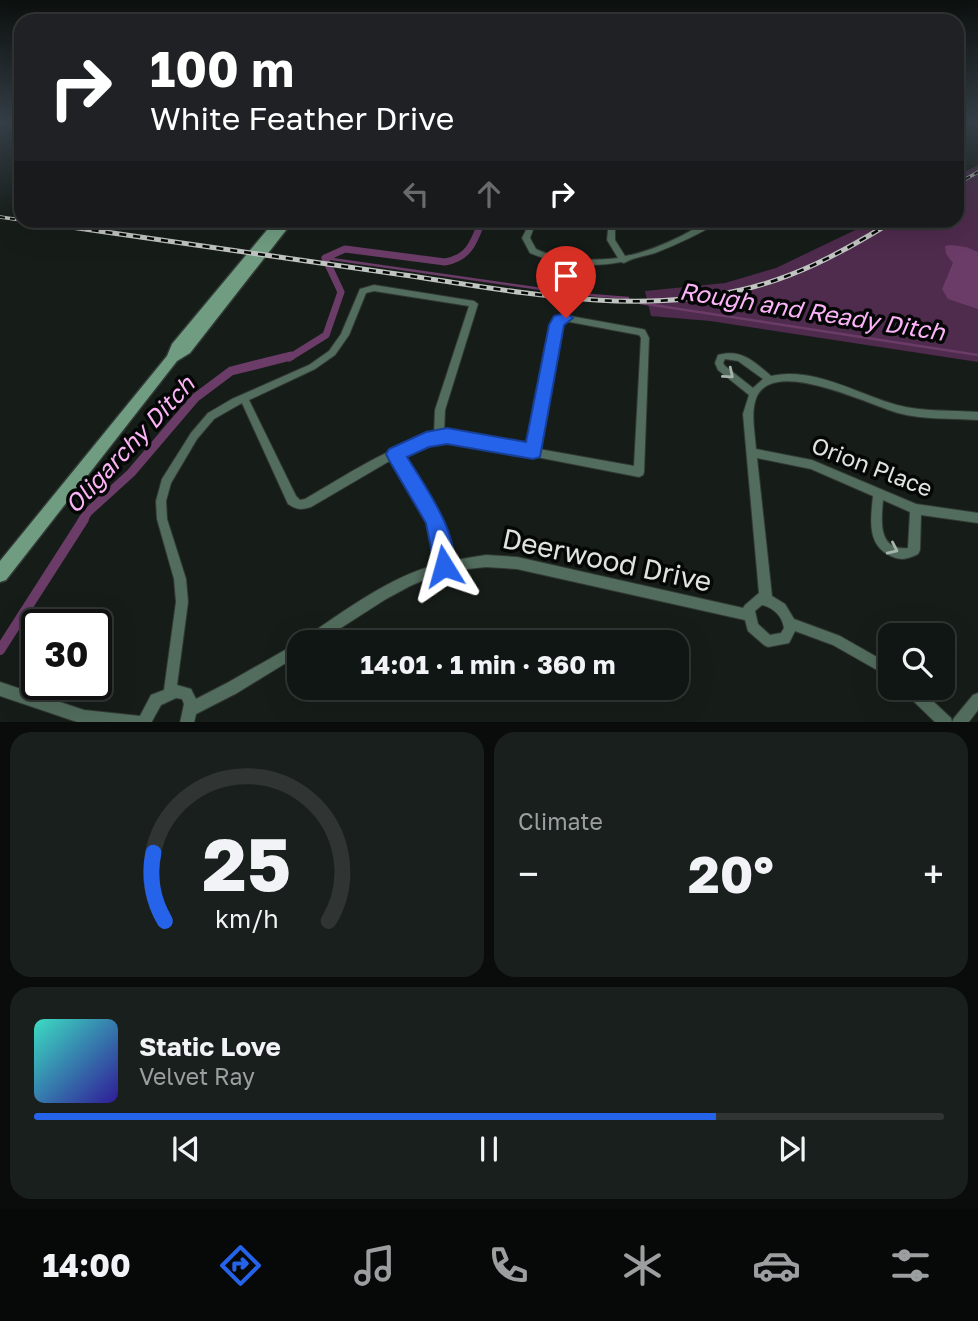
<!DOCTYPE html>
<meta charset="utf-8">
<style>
:root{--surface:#101613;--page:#191f1c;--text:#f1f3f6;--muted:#9c9fa0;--line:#303533;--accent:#2563eb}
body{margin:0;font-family:"Golos Text",sans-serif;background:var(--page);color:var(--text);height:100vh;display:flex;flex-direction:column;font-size:26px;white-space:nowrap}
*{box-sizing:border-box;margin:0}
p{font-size:23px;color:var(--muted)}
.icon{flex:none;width:38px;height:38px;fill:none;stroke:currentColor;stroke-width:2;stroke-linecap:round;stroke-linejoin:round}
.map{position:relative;height:722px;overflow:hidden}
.details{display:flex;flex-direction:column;gap:10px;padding:10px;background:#090c0a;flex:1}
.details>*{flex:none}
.guide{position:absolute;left:14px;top:14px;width:950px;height:214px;border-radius:21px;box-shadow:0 7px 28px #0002,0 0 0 2px var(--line);background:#202124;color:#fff;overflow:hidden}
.fabs{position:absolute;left:878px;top:623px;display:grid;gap:14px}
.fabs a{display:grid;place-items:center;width:77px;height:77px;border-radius:14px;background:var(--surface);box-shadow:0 7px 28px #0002,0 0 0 2px var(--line);font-size:35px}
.speed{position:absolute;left:21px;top:609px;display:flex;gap:14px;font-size:35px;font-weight:700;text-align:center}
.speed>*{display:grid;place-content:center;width:91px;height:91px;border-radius:50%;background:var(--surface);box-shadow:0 7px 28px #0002,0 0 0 2px var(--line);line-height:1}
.speed .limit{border:4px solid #111;border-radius:10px;background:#fff;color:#111}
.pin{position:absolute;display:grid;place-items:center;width:60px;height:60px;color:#fff;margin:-72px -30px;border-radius:50% 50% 50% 0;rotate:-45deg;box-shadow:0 0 7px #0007}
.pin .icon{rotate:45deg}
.me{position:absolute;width:77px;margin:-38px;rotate:352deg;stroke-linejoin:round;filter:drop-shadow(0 0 5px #0008)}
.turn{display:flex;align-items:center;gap:24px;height:147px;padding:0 21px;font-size:32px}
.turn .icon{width:91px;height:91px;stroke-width:2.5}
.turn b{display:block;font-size:49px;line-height:60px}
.lanes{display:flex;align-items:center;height:66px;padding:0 21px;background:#0003;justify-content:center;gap:35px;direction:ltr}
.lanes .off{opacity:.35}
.big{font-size:52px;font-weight:700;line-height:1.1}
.details .tile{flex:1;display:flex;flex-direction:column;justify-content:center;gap:10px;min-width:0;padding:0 24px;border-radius:21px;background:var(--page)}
.details .dial{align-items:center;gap:0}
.dial svg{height:182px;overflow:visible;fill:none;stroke:var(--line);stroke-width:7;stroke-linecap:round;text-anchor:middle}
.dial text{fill:var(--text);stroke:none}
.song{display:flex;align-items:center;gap:21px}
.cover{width:84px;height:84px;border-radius:10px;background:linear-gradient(135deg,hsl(170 70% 55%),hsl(250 70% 35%))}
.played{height:7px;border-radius:4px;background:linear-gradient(90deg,var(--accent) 75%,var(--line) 75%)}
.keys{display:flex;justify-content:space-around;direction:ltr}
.heat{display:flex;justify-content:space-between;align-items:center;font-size:38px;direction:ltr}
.details .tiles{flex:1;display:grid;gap:10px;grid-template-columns:1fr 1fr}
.tile:last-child{grid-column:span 2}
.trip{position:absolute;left:287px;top:630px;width:402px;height:70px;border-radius:21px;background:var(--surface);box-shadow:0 7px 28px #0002,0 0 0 2px var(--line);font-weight:700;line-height:70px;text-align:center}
.tab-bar{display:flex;height:112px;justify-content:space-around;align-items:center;background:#060908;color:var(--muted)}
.tab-bar .icon{width:49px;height:49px}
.tab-bar .on{color:var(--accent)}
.tab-bar b{font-size:32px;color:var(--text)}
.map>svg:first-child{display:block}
</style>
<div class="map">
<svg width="978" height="723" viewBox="0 0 978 723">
<rect width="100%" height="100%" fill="#161d19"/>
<!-- green -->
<path fill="#4f2b4d" d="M 978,165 L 978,362 L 710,321 L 651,316 L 645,291 L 725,283 L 776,268 L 874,221 L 957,220 L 957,176 Z"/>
<!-- water -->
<path fill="#6c3c69" d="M 951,245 L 966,247 L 978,252 L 978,309 L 948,299 L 942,289 L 953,263 L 946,254 L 945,246 Z"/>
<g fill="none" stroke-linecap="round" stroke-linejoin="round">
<!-- stream -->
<g stroke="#6c3c69" stroke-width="2.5">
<path d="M 325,258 L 577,294 L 628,298"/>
<path d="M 640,303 L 978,355"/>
</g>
<!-- canal-far3 -->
<path stroke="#6c3c69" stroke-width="5" d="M 479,228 L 482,220"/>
<!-- canal-far2 -->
<path stroke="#6c3c69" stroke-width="7" d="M 289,358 L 326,335 L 341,292 L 325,258 L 345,249 L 445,262 C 467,258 473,245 480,226"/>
<!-- canal-far1 -->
<path stroke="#6c3c69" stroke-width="9" d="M 82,521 L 88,512 L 131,473 L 195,398 L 231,371 L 291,356"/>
<!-- canal -->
<path stroke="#6c3c69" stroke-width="10" d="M 0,650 L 84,519"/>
<!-- street casing -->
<g stroke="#323935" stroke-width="2">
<g id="street">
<path d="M 535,220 L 543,220 L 534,227 L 530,238 L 536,249 C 561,261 591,261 618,258 L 607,240 L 609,220 L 615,220 L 615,240 L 625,256 C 644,253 662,245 679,237 C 693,230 707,220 722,220 C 702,233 678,244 655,253 C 645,256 632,258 624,263 L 621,262 C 592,268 557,265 530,253 L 522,238 L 529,224 Z"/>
<path d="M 374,285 L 474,301 L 478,304 L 445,410 L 444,433 L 454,433 L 529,447 L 556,318 L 570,316 L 642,329 L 645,330 L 649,338 L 644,472 L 643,475 L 639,477 L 454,441 C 435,442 419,447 401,455 L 440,517 L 449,561 L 486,555 L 517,557 L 743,608 L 745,605 L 759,593 L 743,414 L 749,395 L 718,370 L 715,363 L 718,355 C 741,348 755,362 771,376 C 776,375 782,374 787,374 C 825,373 861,395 897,405 C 923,412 951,410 978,412 L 978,420 C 952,418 923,420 898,413 C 869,405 776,358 757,396 C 750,412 755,432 756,449 L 812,460 L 916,504 L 978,513 L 978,523 L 921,515 L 920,550 L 918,554 C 908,559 901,561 891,556 C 866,545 871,518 873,496 L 811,469 L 757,458 L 772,596 L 785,604 L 794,619 L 840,636 L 891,665 L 891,678 L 833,645 L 795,631 L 789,643 L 768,647 L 764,645 L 748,631 L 745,620 L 517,569 L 486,567 L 458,570 L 431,577 L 410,586 L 386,599 L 319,642 L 302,642 L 304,638 C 346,610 389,577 438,564 L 431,522 L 393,459 L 311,507 C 301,510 297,510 288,504 L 242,403 L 214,419 L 197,439 L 171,483 L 166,501 L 167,519 L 186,579 L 188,602 L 177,685 L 191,689 L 196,699 L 227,683 L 299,642 L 300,642 L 299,655 L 237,693 L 196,714 L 194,723 L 180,723 L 184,704 L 182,699 L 176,698 L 161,705 L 151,723 L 80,723 L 0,696 L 0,682 L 84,710 L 140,716 L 151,695 L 164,690 L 176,602 L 174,579 L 157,519 L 156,501 L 162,479 L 191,433 L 208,413 L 232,399 L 309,365 L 329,351 L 341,334 L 360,289 ZM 374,291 L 469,306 L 435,410 L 434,435 C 387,447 347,475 305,499 L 300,500 L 296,496 L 249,400 L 315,369 L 335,355 L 349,335 L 366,293 ZM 570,322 L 639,335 L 641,338 L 634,466 L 539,449 L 563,323 ZM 725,359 L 738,361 L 763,379 L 753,388 L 725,366 L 723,363 ZM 883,500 L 910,512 L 908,548 C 878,551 881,521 883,500 ZM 762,605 C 774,608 782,616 784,628 L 781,633 L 770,635 L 758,624 L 755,611 Z"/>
<path d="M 903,688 L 919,688 L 951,718 L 952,722 L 954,718 L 973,695 L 978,693 L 978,710 L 968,723 L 936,723 L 905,693 Z"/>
</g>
</g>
<!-- secondary casing -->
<g stroke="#323935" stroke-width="3">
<path id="secondary" d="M 284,220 L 294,220 L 190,353 L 177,361 L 6,580 L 0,582 L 0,561 L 167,356 L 172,344 L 272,224 L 278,224 L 279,227 Z"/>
</g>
<!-- street -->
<use href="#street" fill="#526d5d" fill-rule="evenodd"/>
<!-- secondary -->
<use href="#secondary" fill="#709d82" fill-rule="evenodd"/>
<!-- rail-far1 casing -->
<g stroke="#c0c5c2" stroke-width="3.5">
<g id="rail-far1">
<path d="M 957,184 L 978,172"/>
<path d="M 0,217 L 21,220"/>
<path d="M 23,220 L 76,228"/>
<path d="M 882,228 L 895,220"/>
</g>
</g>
<!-- rail casing -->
<g stroke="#c0c5c2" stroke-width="5">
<path id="rail" d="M 64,226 C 177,242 291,259 404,275 C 515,291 630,316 741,290 C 794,278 839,254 885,226"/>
</g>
<!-- rail-far1 -->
<use href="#rail-far1" stroke="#040705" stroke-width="2" stroke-dasharray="5" stroke-linecap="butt"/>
<!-- rail -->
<use href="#rail" stroke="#040705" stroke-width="2.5" stroke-dasharray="7" stroke-linecap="butt"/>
</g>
<!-- one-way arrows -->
<defs><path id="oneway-chevron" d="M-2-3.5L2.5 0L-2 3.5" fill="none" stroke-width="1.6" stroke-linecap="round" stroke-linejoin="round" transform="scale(1.75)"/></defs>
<g stroke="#a7b4ac">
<use href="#oneway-chevron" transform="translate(729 374) rotate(40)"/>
<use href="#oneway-chevron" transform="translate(893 549) rotate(25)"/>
</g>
<!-- sky -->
<linearGradient id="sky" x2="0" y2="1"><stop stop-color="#0c100e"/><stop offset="0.55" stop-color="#364049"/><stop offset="1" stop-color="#364049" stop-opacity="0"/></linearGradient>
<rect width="978" height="223" fill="url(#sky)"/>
<!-- route -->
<path fill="#2563eb" stroke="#184099" stroke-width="2" d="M 566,313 L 573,318 L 564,325 L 540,457 L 533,459 L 447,444 L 429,447 L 407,457 C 424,485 465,541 451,574 L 444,577 L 436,574 L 426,523 L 389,460 L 386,454 L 389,449 L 426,432 L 447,428 L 526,442 L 549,325 L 554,316 Z"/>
<g text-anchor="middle" stroke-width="7" stroke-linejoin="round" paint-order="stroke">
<!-- street labels -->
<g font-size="23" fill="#dfe4e1" stroke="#040705">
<text transform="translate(872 467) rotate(21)" y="8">Orion Place</text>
</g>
<!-- water labels -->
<g font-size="24" font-style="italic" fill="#fdb3f8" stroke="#040705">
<text transform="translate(812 312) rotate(9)" y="8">Rough and Ready Ditch</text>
<text transform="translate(130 445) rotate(-47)" y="8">Oligarchy Ditch</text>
</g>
<!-- near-street labels -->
<g font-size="28" fill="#dfe4e1" stroke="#040705">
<text transform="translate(607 560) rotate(12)" y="10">Deerwood Drive</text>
</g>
</g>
</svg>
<div class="fabs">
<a><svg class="icon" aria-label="search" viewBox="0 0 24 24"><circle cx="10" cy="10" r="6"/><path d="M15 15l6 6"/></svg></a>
</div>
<div class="speed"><div class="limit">30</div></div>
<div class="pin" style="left:566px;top:318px;background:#d93025"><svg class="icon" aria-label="arrive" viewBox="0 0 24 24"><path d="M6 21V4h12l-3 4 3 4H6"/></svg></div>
<svg class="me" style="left:444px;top:566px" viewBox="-20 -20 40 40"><path d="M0-17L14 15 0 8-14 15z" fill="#2563eb" stroke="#fff" stroke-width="4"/></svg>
<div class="trip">14:01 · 1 min · 360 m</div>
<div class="guide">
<div class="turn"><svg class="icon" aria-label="right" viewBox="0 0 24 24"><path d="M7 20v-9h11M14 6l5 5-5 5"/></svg><div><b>100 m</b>White Feather Drive</div></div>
<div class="lanes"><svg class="icon off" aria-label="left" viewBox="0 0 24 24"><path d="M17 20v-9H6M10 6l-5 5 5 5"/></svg><svg class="icon off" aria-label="ahead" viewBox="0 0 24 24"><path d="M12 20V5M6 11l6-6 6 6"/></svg><svg class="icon" aria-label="right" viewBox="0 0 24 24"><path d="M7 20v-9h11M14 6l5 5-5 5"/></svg></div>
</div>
</div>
<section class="details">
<div class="tiles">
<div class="tile dial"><svg viewBox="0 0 100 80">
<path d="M14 69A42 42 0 1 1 86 69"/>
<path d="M14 69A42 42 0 0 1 9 39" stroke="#2563eb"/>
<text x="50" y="56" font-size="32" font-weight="700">25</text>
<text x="50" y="72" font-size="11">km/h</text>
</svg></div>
<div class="tile"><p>Climate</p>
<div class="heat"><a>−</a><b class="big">20°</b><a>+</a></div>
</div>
<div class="tile">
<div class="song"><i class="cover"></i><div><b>Static Love</b><p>Velvet Ray</p></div></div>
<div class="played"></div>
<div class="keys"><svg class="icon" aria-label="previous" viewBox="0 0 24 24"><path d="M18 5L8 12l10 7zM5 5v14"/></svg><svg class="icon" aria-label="pause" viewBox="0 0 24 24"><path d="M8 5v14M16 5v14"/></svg><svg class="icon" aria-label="next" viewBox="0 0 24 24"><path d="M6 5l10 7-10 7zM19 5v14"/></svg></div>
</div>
</div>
</section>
<nav class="tab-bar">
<b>14:00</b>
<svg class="icon on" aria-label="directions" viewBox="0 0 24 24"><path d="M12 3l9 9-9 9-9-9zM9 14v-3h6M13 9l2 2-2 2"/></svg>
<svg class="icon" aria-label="music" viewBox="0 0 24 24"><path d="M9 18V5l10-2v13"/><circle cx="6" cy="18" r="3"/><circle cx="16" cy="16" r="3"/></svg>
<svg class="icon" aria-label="phone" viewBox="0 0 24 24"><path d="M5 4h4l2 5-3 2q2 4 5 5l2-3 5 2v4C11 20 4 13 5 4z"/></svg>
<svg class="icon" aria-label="climate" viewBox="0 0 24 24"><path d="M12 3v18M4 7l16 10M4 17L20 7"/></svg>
<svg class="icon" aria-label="car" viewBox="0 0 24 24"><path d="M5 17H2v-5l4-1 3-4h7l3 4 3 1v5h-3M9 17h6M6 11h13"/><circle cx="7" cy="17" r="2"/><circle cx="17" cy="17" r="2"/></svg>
<svg class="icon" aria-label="filters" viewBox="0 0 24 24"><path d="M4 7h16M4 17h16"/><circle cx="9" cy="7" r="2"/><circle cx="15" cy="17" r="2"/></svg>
</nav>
